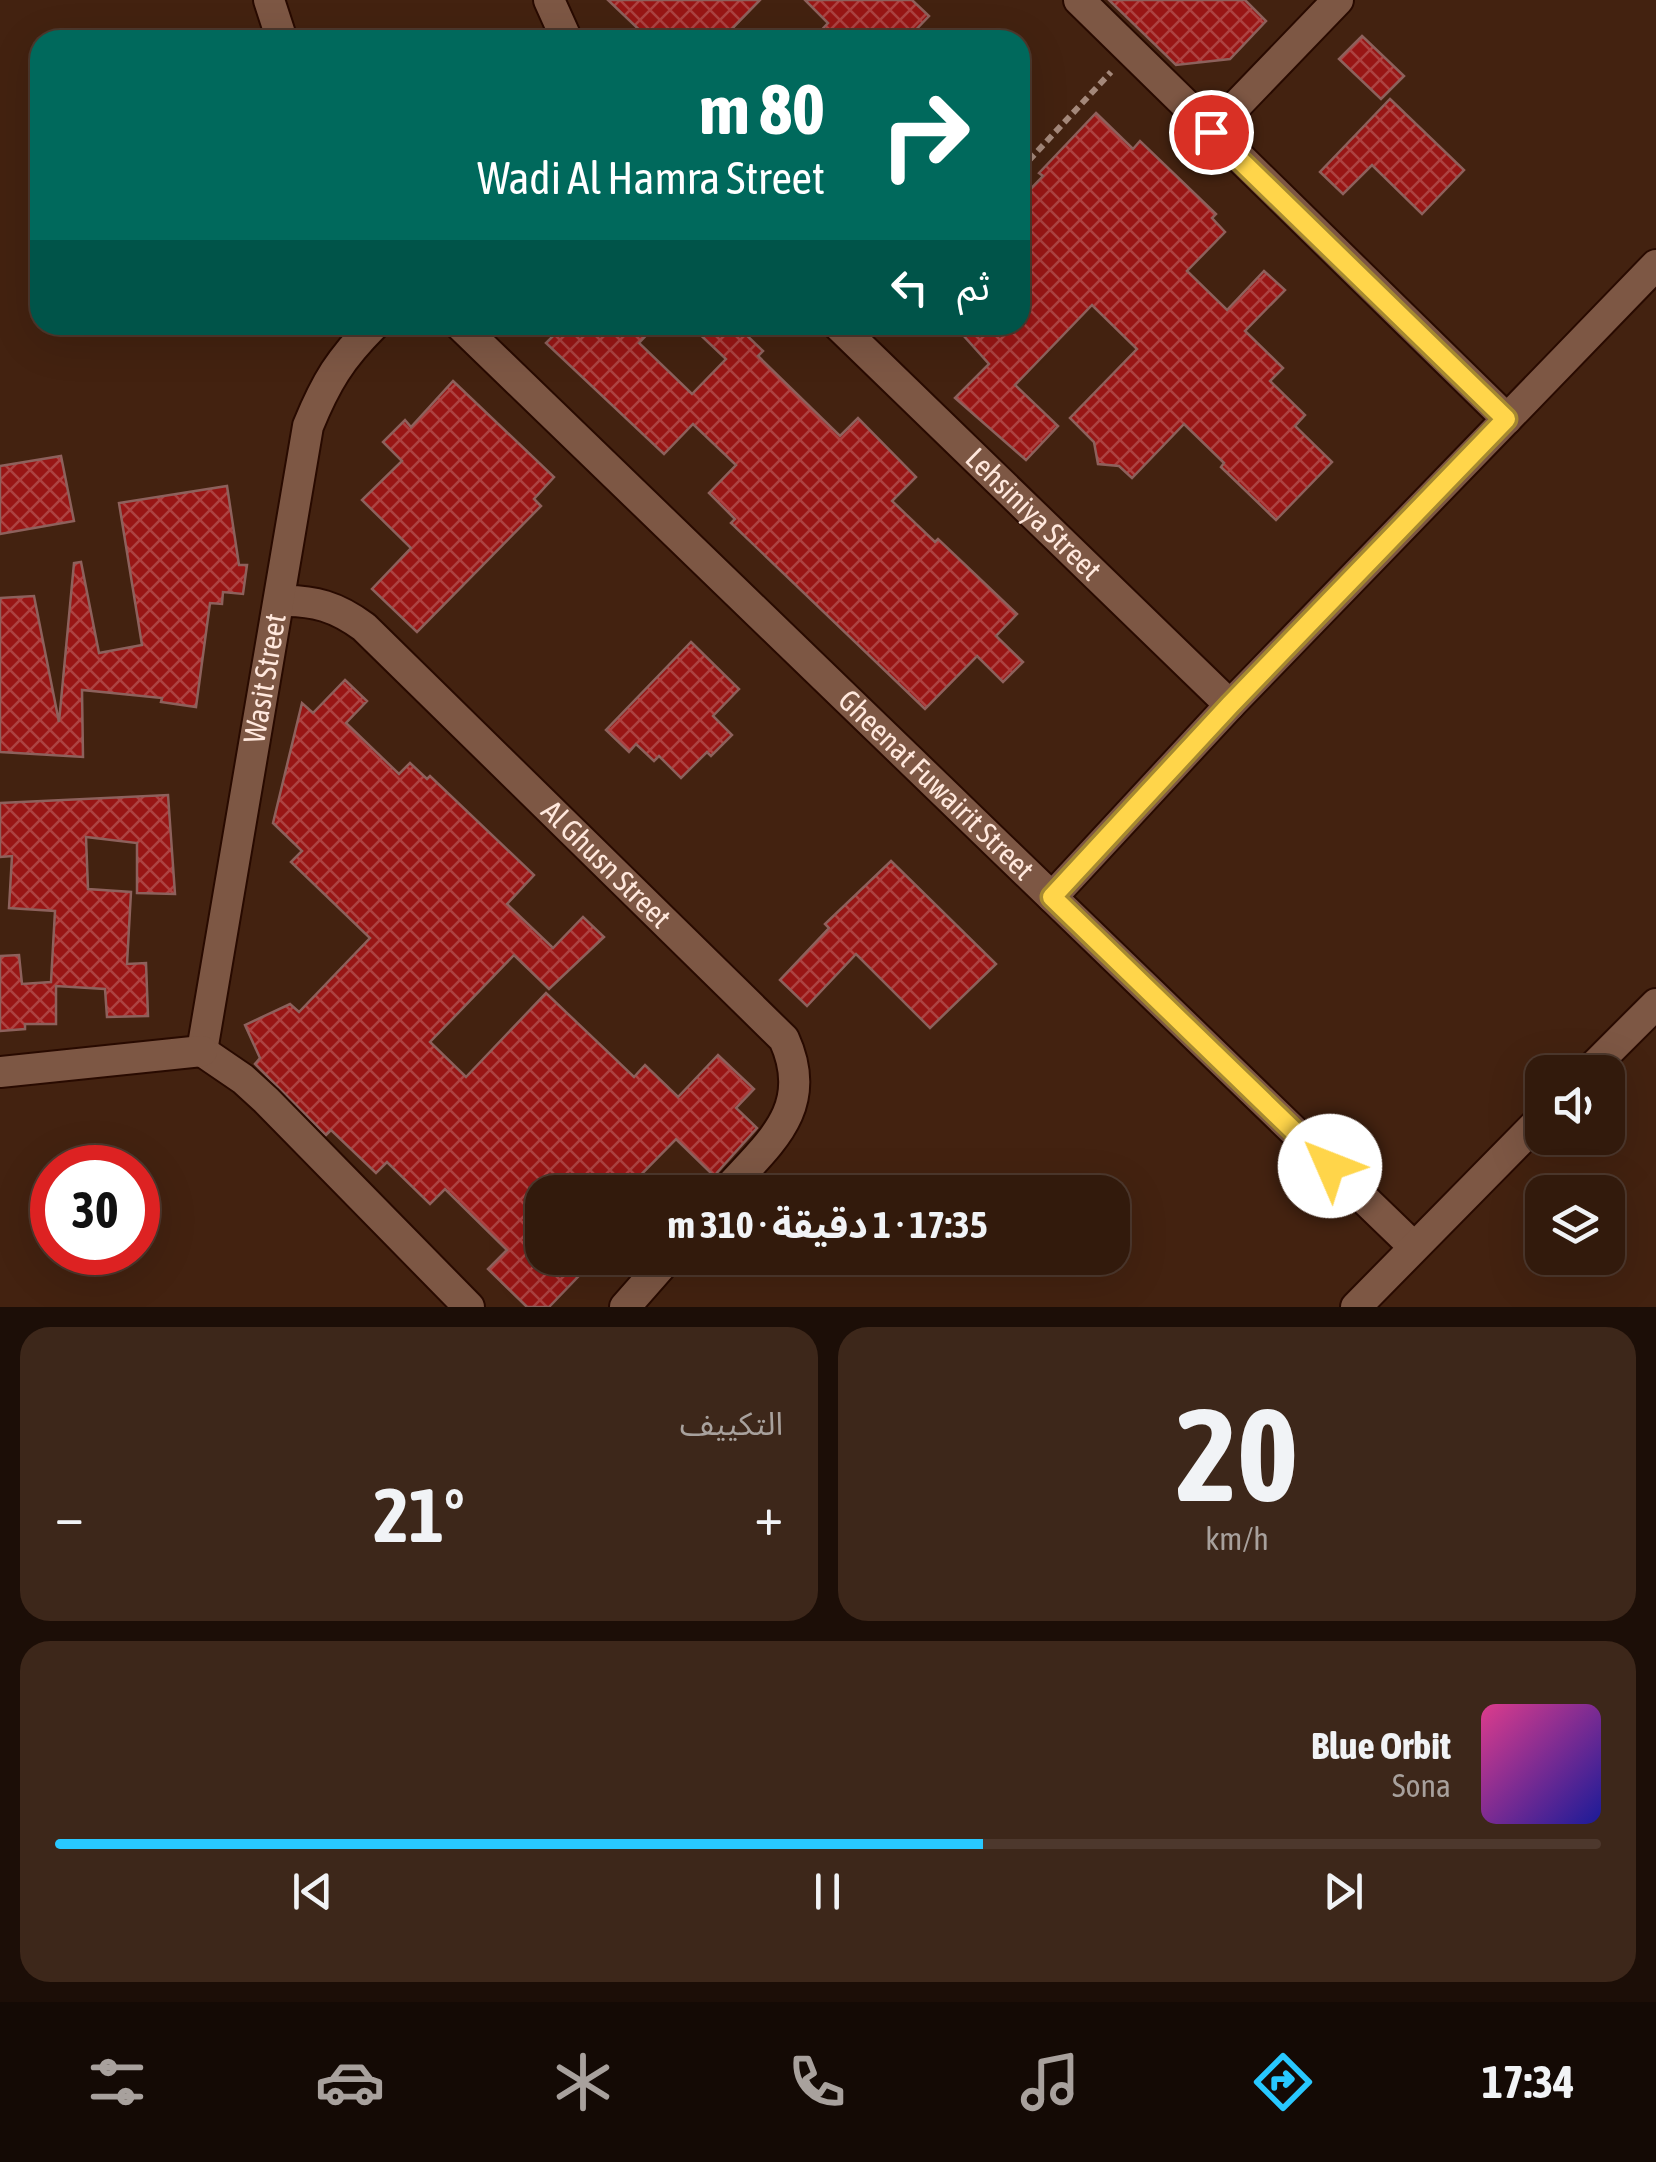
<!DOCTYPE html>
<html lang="ar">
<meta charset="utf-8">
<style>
:root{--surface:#321a0c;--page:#3d271a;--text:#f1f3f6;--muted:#a8a19d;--line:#4d382d;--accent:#28c8ff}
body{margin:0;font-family:"Asap Condensed","Noto Sans Arabic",sans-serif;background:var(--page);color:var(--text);direction:rtl;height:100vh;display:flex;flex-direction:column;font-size:38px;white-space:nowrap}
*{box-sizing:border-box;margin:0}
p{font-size:32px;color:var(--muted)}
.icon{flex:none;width:55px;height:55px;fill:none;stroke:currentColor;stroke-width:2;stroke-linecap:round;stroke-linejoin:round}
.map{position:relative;height:1307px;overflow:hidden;direction:ltr}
.details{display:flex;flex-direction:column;gap:20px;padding:20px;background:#1c0e07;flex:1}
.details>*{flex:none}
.banner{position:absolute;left:30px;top:30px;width:1000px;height:305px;border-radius:30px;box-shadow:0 10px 40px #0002,0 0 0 2px var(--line);direction:rtl;background:#00695c;color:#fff;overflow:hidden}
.tools{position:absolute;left:1525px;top:1055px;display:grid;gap:20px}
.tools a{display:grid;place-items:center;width:100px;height:100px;border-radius:20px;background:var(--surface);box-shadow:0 10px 40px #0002,0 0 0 2px var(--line);font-size:50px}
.speed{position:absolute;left:30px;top:1145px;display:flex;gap:20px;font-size:50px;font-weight:700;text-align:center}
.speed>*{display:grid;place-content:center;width:130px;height:130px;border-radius:50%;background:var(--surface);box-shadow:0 10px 40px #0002,0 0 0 2px var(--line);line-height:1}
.speed .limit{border:15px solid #d22;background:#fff;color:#111}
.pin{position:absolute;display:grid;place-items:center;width:85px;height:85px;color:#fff;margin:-42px;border:5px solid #fff;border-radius:50%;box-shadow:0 2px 10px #0007}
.me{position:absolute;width:110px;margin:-55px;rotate:314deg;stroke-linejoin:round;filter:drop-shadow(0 0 8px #0008)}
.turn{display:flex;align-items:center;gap:35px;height:210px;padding:0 40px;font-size:45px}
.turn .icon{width:130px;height:130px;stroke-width:2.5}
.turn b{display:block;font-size:70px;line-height:85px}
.then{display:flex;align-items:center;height:95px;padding:0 40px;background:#0003;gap:20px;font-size:38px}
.big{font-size:75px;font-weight:700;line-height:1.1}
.details .tile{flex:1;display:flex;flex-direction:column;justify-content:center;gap:15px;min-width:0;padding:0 35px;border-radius:30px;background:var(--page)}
.details .dial{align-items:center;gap:0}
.dial b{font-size:130px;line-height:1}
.song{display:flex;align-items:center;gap:30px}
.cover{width:120px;height:120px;border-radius:15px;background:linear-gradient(135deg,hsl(330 70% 55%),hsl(240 70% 35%))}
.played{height:10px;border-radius:5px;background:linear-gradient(90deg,var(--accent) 60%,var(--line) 60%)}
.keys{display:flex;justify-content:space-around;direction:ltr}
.heat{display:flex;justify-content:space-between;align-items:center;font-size:55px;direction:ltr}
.details .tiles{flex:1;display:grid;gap:20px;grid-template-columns:1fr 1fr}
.tile:last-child{grid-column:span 2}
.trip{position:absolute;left:525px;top:1175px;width:605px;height:100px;border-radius:30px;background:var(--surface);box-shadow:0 10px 40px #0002,0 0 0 2px var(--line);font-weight:700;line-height:100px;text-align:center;direction:rtl}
.tab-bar{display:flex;height:160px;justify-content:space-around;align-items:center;background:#140a05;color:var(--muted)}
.tab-bar .icon{width:70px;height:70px}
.tab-bar .active{color:var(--accent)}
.tab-bar b{font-size:45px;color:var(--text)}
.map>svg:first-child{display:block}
</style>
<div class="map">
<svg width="1656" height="1307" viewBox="0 0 1656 1307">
<defs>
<pattern id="building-cross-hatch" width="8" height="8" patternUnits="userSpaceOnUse" patternTransform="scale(2.5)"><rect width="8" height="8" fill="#981615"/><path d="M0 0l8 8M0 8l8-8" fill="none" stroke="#ad4342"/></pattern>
</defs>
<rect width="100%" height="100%" fill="#432210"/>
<!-- building -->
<g fill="url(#building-cross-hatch)" stroke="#8d615c" stroke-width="2.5">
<path d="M 608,0 L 760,0 L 721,40 L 650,40 Z"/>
<path d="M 805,0 L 912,0 L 929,16 L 906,40 L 812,40 L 828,23 Z"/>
<path d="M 1109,0 L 1245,0 L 1266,21 L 1230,59 L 1176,65 Z"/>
<path d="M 1362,36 L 1404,76 L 1381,99 L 1339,59 Z"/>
<path d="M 1390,99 L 1464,170 L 1422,214 L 1372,165 L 1343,194 L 1320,172 Z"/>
<path d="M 1096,113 L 1133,149 L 1140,141 L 1216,214 L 1212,218 L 1225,232 L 1187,271 L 1227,310 L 1264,271 L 1285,290 L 1245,331 L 1283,368 L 1270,381 L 1305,415 L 1295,426 L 1332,462 L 1276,520 L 1221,467 L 1224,463 L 1184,424 L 1132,478 L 1119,466 L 1098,464 L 1094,442 L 1070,418 L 1137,349 L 1092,305 L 1015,385 L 1058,426 L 1026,460 L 955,398 L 989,364 L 954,325 L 1020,325 L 1020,200 L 1043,176 L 1039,173 Z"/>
<path d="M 564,325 L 656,325 L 639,343 L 692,394 L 726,359 L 690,325 L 736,325 L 763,351 L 758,356 L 840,436 L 858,418 L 916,477 L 892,501 L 935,542 L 938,539 L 1017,614 L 996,636 L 1023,662 L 1003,682 L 977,656 L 925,709 L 731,523 L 735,519 L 709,493 L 736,465 L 693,424 L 664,454 L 546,343 Z"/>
<path d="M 453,381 L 554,477 L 534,499 L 541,506 L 417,632 L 372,589 L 411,548 L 362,500 L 402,461 L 383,442 L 405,420 L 411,427 Z"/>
<path d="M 61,456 L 74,521 L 0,534 L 0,466 Z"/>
<path d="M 227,486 L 239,565 L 247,565 L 243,594 L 223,592 L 222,604 L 210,603 L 196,707 L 161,702 L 162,698 L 82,690 L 83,757 L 0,752 L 0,598 L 34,596 L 59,722 L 74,563 L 81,562 L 99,653 L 142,645 L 119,503 Z"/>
<path d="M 691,642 L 739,689 L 713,716 L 732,735 L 711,756 L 707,752 L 681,778 L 659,756 L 654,761 L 636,744 L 629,752 L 606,730 Z"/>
<path d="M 345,680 L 367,701 L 346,723 L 399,774 L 410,763 L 427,779 L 430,776 L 534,875 L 507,904 L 553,948 L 583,917 L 604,937 L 549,989 L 514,955 L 430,1042 L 466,1077 L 546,993 L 634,1077 L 645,1065 L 678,1097 L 718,1055 L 754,1089 L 736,1108 L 757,1128 L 714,1176 L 676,1139 L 624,1192 L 542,1192 L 542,1258 L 596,1258 L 549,1307 L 527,1307 L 488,1269 L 507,1250 L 445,1189 L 430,1204 L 387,1162 L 376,1173 L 331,1130 L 326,1135 L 255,1064 L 260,1058 L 245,1025 L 290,1004 L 299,1012 L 370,938 L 291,862 L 302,851 L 273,823 L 302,703 L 313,713 Z"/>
<path d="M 168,795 L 175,894 L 137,893 L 137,843 L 86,837 L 88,889 L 131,892 L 127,964 L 146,963 L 148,1016 L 107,1017 L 105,989 L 56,986 L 56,1024 L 25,1024 L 25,1029 L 0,1031 L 0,956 L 19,955 L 22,984 L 51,982 L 55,911 L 9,908 L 12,856 L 0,857 L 0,803 Z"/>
<path d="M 891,861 L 996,964 L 930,1028 L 856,954 L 807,1006 L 780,980 L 829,928 L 825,924 Z"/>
</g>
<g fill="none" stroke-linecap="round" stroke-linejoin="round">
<!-- street casing -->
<g stroke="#280a00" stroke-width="34">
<g id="street">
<path d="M 269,0 L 282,40"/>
<path d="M 549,0 L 567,40"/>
<path d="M 1079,0 L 1507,419"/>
<path d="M 1211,132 L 1338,0"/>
<path id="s1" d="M 460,325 L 1414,1247"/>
<path id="s2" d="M 838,325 L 1230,705"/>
<path id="s3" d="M 281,601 C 314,600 337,607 364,627 L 784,1039 C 816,1109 768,1144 725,1192"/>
<path d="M 1052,897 L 1230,705 L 1656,265"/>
<path id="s4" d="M 202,1051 L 308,426 C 326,382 340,359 374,325"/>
<path d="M 202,1051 L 243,1079 L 266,1100 L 469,1307"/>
<path d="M 0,1072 L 202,1051"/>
<path d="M 1588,1072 L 1656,1004"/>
<path d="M 625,1307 L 668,1258"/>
<path d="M 1356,1307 L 1542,1118"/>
</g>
</g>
<!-- path -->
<path stroke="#a4887a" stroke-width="6" stroke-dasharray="8 5" stroke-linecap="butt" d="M 1020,170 L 1111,72"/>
<!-- street -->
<use href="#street" stroke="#7d5744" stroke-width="30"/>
</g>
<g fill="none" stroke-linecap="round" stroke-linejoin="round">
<!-- route casing -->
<g stroke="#a68a30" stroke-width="25">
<path id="route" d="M 1211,132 L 1506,419 L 1230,705 L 1052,897 L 1330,1166"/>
</g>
<!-- route -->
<use href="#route" stroke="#ffd54a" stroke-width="18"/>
</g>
<g text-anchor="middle" stroke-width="10" stroke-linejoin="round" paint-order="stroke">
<!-- street labels -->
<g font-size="30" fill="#ffe8dd" stroke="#1f1009">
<text dy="10" stroke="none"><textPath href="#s2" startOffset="272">Lehsiniya Street</textPath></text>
<text dy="10" stroke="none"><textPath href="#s4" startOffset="378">Wasit Street</textPath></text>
<text dy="10" stroke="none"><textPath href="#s1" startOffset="662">Gheenat Fuwairit Street</textPath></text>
<text dy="10" stroke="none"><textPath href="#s3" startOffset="428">Al Ghusn Street</textPath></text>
</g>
</g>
</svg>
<div class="tools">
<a><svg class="icon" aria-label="sound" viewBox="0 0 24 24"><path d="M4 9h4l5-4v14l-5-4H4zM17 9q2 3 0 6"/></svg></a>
<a><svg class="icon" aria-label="layers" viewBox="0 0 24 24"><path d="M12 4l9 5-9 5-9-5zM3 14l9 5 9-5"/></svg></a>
</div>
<div class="speed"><div class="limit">30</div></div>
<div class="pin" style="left:1211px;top:132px;background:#d93025"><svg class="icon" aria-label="arrive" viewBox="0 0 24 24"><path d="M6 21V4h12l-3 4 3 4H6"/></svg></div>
<svg class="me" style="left:1330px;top:1166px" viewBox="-20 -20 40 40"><circle r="19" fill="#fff"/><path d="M0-13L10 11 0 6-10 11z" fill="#ffd54a"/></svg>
<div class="trip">17:35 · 1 دقيقة · 310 m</div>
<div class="banner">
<div class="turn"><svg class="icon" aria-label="right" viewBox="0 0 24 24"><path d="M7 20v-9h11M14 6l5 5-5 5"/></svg><div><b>80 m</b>Wadi Al Hamra Street</div></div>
<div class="then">ثم<svg class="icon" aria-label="left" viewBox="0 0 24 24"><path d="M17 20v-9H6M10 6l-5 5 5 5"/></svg></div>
</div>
</div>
<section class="details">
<div class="tiles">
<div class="tile dial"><b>20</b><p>km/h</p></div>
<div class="tile"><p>التكييف</p>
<div class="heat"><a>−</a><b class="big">21°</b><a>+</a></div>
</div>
<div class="tile">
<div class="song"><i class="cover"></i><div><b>Blue Orbit</b><p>Sona</p></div></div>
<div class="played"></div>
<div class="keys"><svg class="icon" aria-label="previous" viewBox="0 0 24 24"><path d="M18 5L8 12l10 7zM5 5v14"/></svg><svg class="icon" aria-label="pause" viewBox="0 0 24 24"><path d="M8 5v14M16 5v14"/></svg><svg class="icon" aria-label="next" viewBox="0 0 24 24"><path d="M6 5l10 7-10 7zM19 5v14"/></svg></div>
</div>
</div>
</section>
<nav class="tab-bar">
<b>17:34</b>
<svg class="icon active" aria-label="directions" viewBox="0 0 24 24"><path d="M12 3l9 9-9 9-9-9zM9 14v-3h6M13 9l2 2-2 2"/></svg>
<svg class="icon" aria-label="music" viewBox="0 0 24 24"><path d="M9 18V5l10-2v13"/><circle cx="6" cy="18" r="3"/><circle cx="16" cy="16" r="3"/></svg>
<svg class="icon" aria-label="phone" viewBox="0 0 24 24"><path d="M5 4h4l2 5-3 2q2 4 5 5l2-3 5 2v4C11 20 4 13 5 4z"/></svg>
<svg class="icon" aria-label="climate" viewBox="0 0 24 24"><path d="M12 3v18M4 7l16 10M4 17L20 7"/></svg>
<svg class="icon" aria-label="car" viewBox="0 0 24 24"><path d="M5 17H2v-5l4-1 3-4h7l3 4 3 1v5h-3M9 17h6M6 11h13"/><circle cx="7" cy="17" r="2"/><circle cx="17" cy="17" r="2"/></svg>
<svg class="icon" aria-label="filters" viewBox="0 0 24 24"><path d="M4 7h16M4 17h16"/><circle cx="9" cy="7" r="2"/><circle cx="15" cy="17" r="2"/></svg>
</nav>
